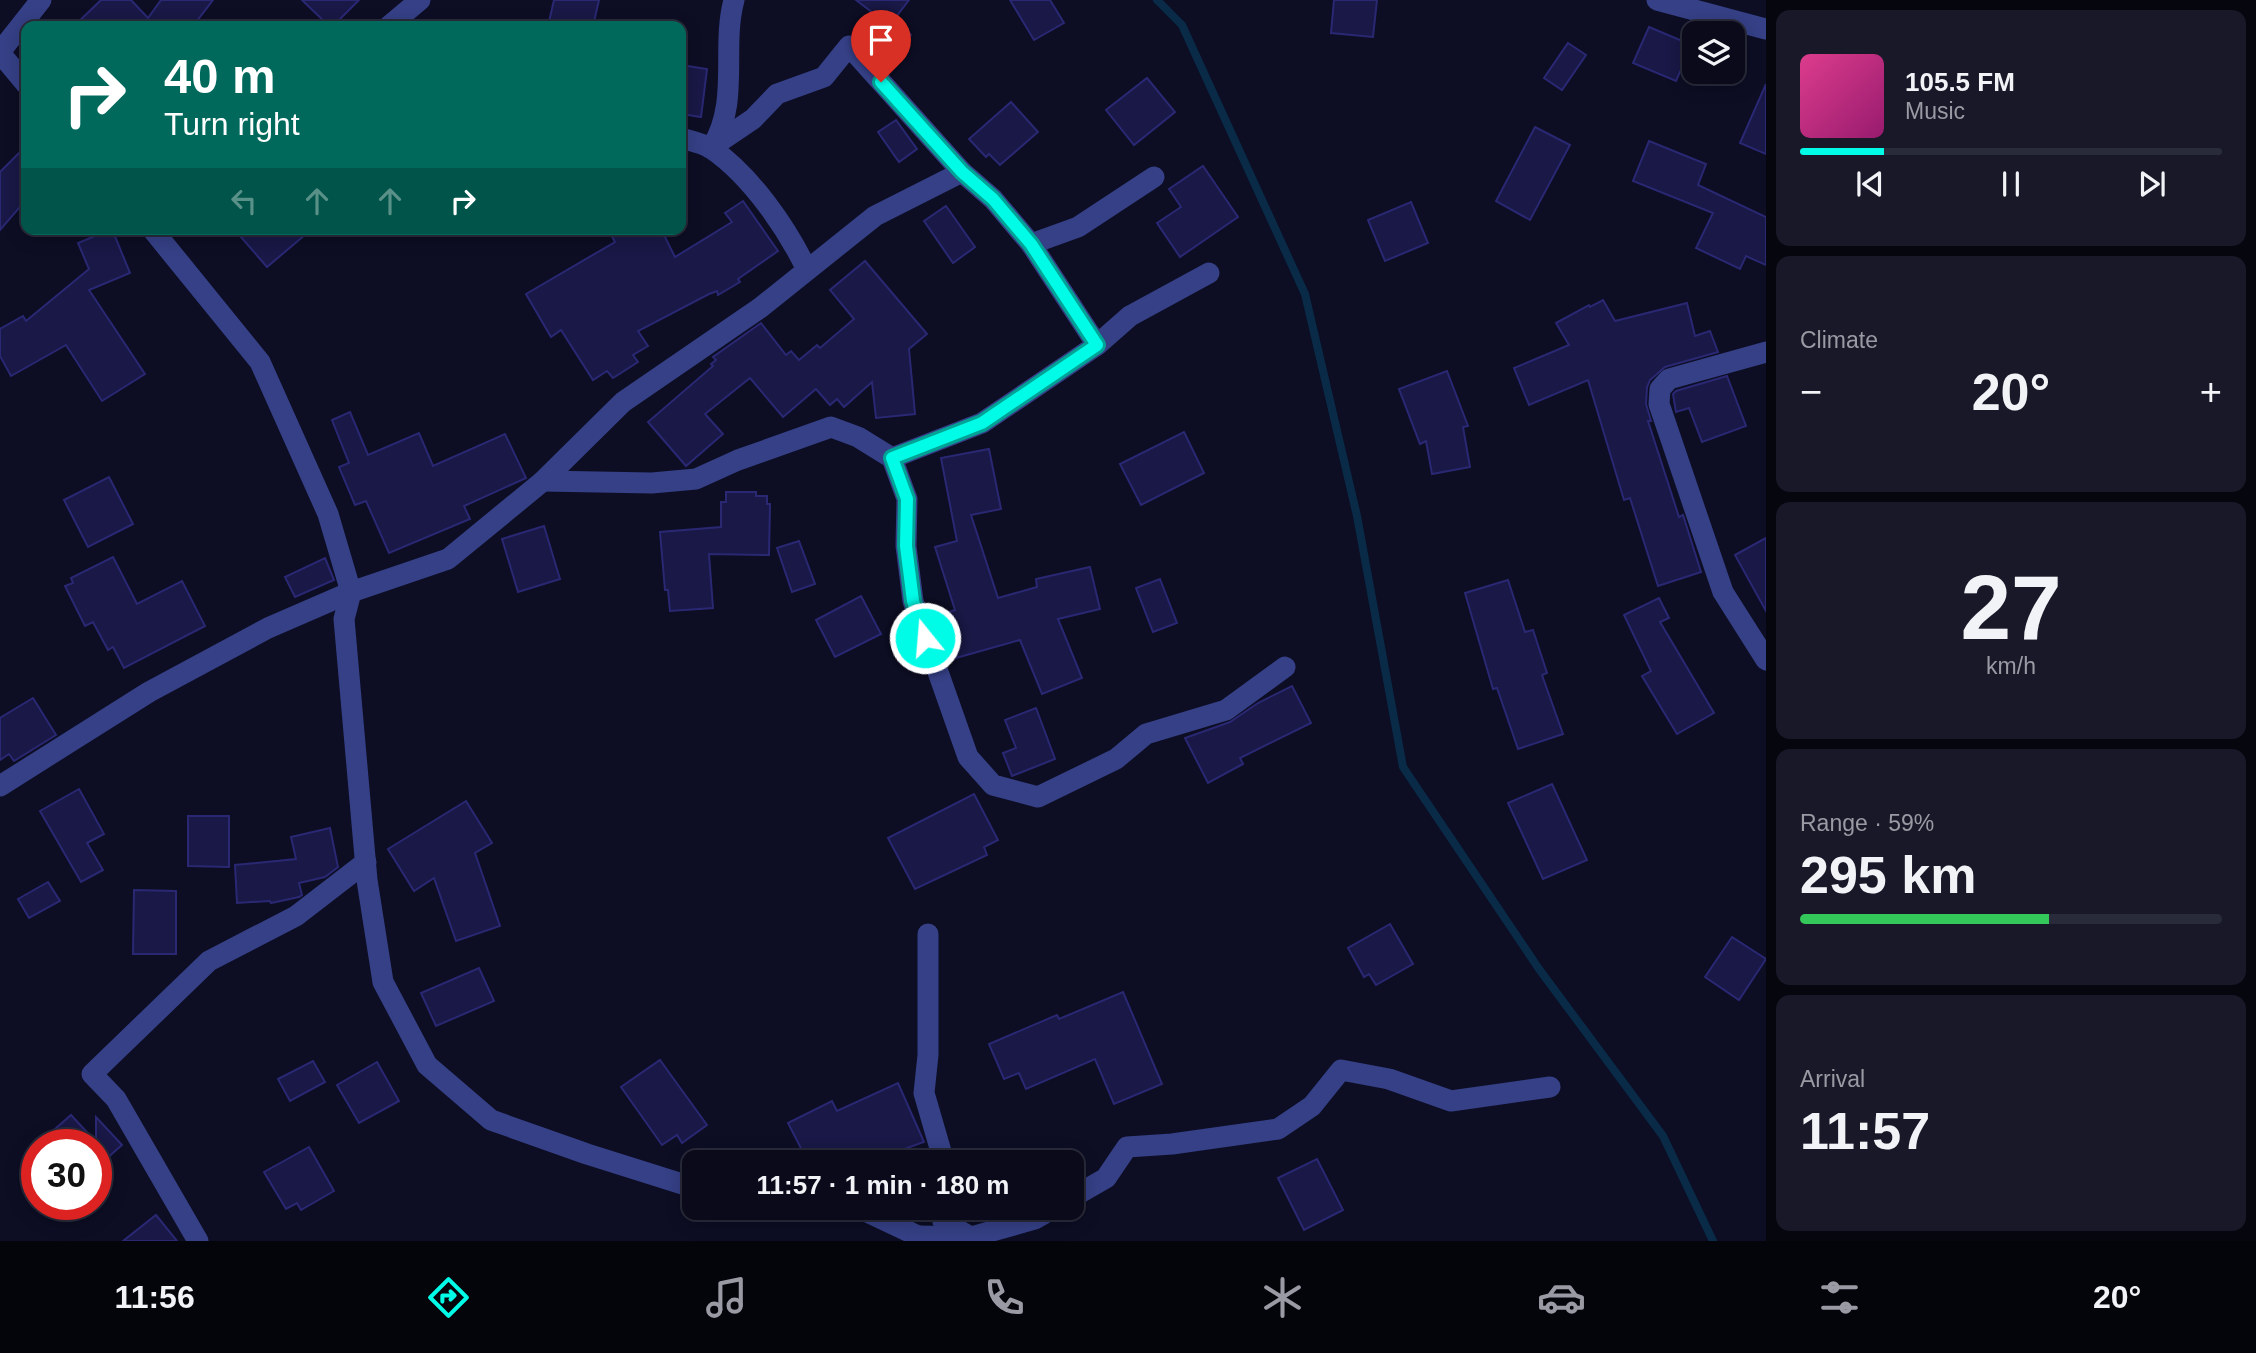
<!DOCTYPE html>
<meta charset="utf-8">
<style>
:root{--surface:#0a0a1b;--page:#181828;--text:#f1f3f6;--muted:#999aa3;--line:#2a2b3a;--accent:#00fbe7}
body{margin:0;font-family:Helvetica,sans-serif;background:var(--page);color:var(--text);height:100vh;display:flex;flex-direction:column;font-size:26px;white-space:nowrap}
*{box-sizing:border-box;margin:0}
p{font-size:23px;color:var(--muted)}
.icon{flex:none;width:38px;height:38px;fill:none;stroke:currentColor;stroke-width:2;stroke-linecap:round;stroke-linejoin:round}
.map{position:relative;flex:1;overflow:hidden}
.panel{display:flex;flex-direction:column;gap:10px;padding:10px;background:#06060f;width:490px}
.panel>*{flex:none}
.top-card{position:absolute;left:21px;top:21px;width:665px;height:214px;border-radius:14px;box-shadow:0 4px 18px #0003,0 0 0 2px var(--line);background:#00695c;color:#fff;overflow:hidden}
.buttons{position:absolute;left:1682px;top:21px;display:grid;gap:14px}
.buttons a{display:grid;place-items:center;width:63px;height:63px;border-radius:14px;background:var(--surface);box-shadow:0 4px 18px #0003,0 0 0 2px var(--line);font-size:35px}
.speed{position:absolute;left:21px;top:1129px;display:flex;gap:14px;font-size:35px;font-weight:700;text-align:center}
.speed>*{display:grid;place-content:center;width:91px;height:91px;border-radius:50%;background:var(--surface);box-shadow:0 4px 18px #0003,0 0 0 2px var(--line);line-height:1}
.speed .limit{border:10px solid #d22;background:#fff;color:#111}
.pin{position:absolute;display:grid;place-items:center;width:60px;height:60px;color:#fff;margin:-72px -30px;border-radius:50% 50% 50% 0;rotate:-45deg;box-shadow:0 0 7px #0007}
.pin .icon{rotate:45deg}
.me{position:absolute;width:77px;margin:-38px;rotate:343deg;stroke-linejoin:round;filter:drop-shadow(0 0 5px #0008)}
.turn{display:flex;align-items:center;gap:24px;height:147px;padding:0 28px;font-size:32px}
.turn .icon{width:91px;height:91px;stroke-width:2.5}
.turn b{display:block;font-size:49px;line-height:60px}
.lanes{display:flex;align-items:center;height:66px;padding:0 28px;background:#0003;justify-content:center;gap:35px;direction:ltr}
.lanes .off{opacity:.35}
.big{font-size:52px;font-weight:600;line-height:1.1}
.panel .widget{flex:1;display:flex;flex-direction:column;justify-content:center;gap:10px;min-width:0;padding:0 24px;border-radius:14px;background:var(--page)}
.panel .dial{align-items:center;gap:0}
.dial b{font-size:91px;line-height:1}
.song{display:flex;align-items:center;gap:21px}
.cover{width:84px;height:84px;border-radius:10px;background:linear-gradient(135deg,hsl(330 70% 55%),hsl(320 70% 35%))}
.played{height:7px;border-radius:4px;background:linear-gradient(90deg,var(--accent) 20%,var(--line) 20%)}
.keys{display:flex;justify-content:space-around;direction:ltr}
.heat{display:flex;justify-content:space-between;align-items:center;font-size:38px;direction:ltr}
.charge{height:10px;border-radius:5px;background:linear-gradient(90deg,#34c759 59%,var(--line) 0)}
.trip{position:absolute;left:682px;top:1150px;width:402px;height:70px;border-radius:14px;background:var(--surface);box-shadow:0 4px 18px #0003,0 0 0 2px var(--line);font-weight:600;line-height:70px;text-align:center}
.dock{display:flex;height:112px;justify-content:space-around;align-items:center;background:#04040b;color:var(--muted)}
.dock .icon{width:49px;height:49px}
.dock .selected{color:var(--accent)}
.dock b{font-size:32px;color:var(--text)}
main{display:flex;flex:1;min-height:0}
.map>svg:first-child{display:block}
</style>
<main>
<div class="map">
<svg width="1766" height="1241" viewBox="0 0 1766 1241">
<rect width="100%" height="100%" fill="#0d0d24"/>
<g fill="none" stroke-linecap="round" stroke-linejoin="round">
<!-- stream -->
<path stroke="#092b47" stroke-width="8" d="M 1157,0 L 1182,25 L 1305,294 L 1357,516 L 1403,767 L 1539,969 L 1663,1136 L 1713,1241"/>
</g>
<!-- building -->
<g fill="#191846" stroke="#2a2873" stroke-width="2">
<path d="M 101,0 L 131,0 L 148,18 L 161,0 L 213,0 L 193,26 L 74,26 Z"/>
<path d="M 302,0 L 359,0 L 333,26 L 329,26 Z"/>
<path d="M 554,0 L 599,0 L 593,26 L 548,26 Z"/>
<path d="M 856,0 L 909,0 L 896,17 L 911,35 L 888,53 L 870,30 L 882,20 Z"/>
<path d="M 1010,0 L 1050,0 L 1064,23 L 1034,40 Z"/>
<path d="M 1334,0 L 1377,0 L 1373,37 L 1331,33 Z"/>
<path d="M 1649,27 L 1692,45 L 1676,81 L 1633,63 Z"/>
<path d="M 1568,43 L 1586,55 L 1562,90 L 1544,78 Z"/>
<path d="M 681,65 L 707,69 L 701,117 L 681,114 Z"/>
<path d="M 1147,78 L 1175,112 L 1134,145 L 1106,110 Z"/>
<path d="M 1766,84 L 1766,154 L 1740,143 Z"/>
<path d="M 1011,102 L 1038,132 L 1000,165 L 989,154 L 986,157 L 969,139 Z"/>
<path d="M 896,120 L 917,149 L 899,162 L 878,132 Z"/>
<path d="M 1535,127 L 1570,145 L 1530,220 L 1496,201 Z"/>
<path d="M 1649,141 L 1706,164 L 1698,185 L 1766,217 L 1766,265 L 1746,256 L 1740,269 L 1696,248 L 1713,213 L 1633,181 Z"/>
<path d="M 26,146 L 26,200 L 0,230 L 0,172 Z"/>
<path d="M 1203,166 L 1238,217 L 1180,257 L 1157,223 L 1181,207 L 1169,189 Z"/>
<path d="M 743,201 L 778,251 L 738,279 L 740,282 L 718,295 L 717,291 L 709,294 L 638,331 L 648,346 L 633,355 L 638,362 L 613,378 L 607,371 L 593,380 L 561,330 L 551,337 L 526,294 L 615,242 L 608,229 L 661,229 L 675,257 L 732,222 L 725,213 Z"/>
<path d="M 1411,202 L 1428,243 L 1385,261 L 1368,220 Z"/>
<path d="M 946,206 L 975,247 L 953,263 L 924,221 Z"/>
<path d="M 112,229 L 130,273 L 89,290 L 145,374 L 102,401 L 66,345 L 11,376 L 0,356 L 0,329 L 23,316 L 26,321 L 89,269 L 78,243 Z"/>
<path d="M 234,229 L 312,229 L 267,267 Z"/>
<path d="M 865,261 L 927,334 L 909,349 L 915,414 L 876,418 L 872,382 L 844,407 L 837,399 L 830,405 L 816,389 L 783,417 L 750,378 L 705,414 L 723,434 L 686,466 L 648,422 L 713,366 L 711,364 L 716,360 L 713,357 L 761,323 L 786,355 L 791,351 L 799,360 L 817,345 L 820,348 L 854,319 L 830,290 Z"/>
<path d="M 1603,300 L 1615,321 L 1687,303 L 1695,336 L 1710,331 L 1718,352 L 1665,367 L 1650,380 L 1647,387 L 1646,404 L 1651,421 L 1648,421 L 1679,517 L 1683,515 L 1701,572 L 1658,586 L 1630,498 L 1624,500 L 1588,380 L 1529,405 L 1514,368 L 1569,345 L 1556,323 L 1589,305 L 1590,307 Z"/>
<path d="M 1447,371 L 1468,426 L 1463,427 L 1470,467 L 1432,474 L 1426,441 L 1420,444 L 1399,389 Z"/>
<path d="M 1727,376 L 1746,426 L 1702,442 L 1689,408 L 1676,412 L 1673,394 L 1676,391 Z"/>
<path d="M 350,412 L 368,455 L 419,433 L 433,466 L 505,434 L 526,478 L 464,506 L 470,519 L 389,553 L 366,501 L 355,505 L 339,467 L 349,463 L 332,420 Z"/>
<path d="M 1184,432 L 1204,473 L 1141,505 L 1120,464 Z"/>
<path d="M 989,449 L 1001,509 L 971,515 L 998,598 L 1037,587 L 1036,579 L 1090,567 L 1100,609 L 1058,619 L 1082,678 L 1042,694 L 1020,640 L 956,658 L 943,614 L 955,610 L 935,547 L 957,541 L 941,458 Z"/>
<path d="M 109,477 L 133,524 L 88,547 L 64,500 Z"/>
<path d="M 726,492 L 756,492 L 756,496 L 767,496 L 767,504 L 770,504 L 769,555 L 709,554 L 713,608 L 670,611 L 668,590 L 665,590 L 660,532 L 721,527 L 721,502 L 726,502 Z"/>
<path d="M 544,526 L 560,579 L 518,592 L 502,539 Z"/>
<path d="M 1766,538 L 1766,611 L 1735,555 Z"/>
<path d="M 799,541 L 815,584 L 792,592 L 777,548 Z"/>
<path d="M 113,557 L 137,604 L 182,581 L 205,626 L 124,668 L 113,647 L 108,650 L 93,622 L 85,626 L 65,586 L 73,583 L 71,578 Z"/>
<path d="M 325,558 L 334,580 L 295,597 L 285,577 Z"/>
<path d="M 1160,579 L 1177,623 L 1153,632 L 1136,588 Z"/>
<path d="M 1508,580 L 1525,632 L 1533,630 L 1547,673 L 1542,675 L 1563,734 L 1518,749 L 1497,688 L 1493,689 L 1465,593 Z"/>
<path d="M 861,596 L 881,634 L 835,657 L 816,620 Z"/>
<path d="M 1659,598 L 1669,618 L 1660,622 L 1714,713 L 1677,734 L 1642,676 L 1651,671 L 1624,615 Z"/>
<path d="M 1292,686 L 1311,723 L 1240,758 L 1243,764 L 1208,783 L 1185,738 L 1230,722 L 1258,703 Z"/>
<path d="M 33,698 L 56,735 L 14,761 L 9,754 L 0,760 L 0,718 Z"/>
<path d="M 1036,708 L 1055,759 L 1012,776 L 1003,753 L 1016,748 L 1005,720 Z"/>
<path d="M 1552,784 L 1587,860 L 1543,879 L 1508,803 Z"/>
<path d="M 79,789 L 104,834 L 87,843 L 103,870 L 81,882 L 40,811 Z"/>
<path d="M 974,794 L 998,840 L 984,847 L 987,855 L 915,889 L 888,838 Z"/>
<path d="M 466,801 L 492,843 L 475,853 L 500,926 L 456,941 L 434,878 L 414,891 L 388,849 Z"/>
<path d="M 188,816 L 229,816 L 229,867 L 188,866 Z"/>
<path d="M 330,828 L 338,867 L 325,877 L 299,883 L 302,895 L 299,897 L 271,903 L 270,901 L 237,903 L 235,865 L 296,859 L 291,837 Z"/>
<path d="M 48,882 L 60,901 L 29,918 L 18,899 Z"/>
<path d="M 134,890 L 176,891 L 176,954 L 133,954 Z"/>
<path d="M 1390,924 L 1413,964 L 1376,985 L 1369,974 L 1364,977 L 1348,948 Z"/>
<path d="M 1732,937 L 1766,959 L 1739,1000 L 1705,977 Z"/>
<path d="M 479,968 L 494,1001 L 436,1026 L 421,993 Z"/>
<path d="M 1123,992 L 1162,1084 L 1114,1104 L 1095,1059 L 1026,1089 L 1019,1073 L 1004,1079 L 989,1044 L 1057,1015 L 1059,1019 Z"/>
<path d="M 660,1060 L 707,1125 L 682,1143 L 677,1135 L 662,1145 L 621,1087 Z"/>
<path d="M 313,1061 L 325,1082 L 290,1101 L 278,1079 Z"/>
<path d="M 377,1062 L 399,1101 L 359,1123 L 337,1085 Z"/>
<path d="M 898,1083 L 924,1142 L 868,1162 L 808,1162 L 788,1123 L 832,1101 L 837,1111 Z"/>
<path d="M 71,1115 L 96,1142 L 96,1117 L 122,1145 L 96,1168 L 96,1144 L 38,1144 Z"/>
<path d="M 309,1147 L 334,1191 L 301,1210 L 297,1203 L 286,1209 L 264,1172 Z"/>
<path d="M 1317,1159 L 1343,1210 L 1304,1230 L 1278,1178 Z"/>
<path d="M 156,1215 L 177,1241 L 123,1241 Z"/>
</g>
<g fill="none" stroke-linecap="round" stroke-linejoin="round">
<!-- minor -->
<g stroke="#354086" stroke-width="21">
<path d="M 1657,0 L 1766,29"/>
<path d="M 389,26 L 420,0"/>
<path d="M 0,52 L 41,0"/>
<path d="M 0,53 L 26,84"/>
<path d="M 681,138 C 691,141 703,143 712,149 C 751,176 787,228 807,270"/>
<path d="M 712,147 C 740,102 721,48 734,0"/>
<path d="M 710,148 L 753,119 L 777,94 L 824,77 L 849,46 L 962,172 L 993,199 L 1031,244 L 1078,227 L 1154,177"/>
<path d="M 152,229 L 260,362 L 328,514 L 351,592 L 344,619 L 367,880 L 383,982 L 427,1065 L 491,1120 L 587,1154 L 695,1188"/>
<path d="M 1097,345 L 1130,316 L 1209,273"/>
<path d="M 1766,352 L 1669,379 L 1660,389 L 1659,404 L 1723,592 L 1766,660"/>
<path d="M 892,458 L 982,423 L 1097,345 L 1031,244"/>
<path d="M 543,481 L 652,483 L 696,479 L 738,460 L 831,427 L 858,437 L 892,458 L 907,499 L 906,546 L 913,601 L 968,757 L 993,785 L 1038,797 L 1116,759 L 1146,734 L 1226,710 L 1285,667"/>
<path d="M 0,786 L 149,692 L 268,628 L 351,592 L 448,559 L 543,481 L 623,402 L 760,308 L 875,216 L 962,172"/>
<path d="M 928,934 L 928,1055 L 924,1093 L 944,1162"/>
<path d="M 1073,1197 L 1106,1178 L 1127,1147 L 1172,1144 L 1278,1129 L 1312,1106 L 1341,1070 L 1389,1079 L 1451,1101 L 1550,1087"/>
<path d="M 843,1208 L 863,1210 L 918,1236 L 920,1241"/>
<path d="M 945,1208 L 943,1221 L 969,1236"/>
<path d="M 918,1236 L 971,1237 L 1035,1219 L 1054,1208"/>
<path d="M 198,1241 L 116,1099 L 92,1074 L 209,961 L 296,916 L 366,862"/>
</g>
</g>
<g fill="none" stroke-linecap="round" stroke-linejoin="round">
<!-- route casing -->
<g stroke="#00a396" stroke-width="18">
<path id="route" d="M 881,82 L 962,172 L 993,199 L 1031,244 L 1097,345 L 982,423 L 892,458 L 907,499 L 906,546 L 913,601 L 925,638"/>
</g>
<!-- route -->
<use href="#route" stroke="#00fbe7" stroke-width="12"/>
</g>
</svg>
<div class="buttons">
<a><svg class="icon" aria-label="layers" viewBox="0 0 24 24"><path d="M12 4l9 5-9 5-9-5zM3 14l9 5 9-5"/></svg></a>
</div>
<div class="speed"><div class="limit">30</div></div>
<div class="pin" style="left:881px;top:82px;background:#d93025"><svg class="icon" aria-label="arrive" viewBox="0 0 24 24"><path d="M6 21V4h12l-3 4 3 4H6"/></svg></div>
<svg class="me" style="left:925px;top:638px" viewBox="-20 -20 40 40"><circle r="17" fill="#00fbe7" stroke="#fff" stroke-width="3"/><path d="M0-11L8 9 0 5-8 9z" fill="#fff"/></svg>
<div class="trip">11:57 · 1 min · 180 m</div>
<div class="top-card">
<div class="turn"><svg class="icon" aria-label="right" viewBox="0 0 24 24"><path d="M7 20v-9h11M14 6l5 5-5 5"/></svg><div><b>40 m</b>Turn right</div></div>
<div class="lanes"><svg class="icon off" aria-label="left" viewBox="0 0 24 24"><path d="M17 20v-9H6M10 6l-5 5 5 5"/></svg><svg class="icon off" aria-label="ahead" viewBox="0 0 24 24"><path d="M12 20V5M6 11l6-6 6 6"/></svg><svg class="icon off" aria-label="ahead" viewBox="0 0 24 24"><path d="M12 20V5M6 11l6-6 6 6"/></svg><svg class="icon" aria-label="right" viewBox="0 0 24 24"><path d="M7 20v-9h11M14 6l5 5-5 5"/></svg></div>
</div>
</div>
<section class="panel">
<div class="widget">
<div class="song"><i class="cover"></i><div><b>105.5 FM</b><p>Music</p></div></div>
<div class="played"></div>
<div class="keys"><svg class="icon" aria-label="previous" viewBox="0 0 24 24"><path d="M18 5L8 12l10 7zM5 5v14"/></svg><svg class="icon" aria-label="pause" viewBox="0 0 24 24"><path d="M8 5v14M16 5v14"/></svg><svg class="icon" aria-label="next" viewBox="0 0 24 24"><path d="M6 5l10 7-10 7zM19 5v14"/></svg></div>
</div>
<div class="widget"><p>Climate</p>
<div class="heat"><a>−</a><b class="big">20°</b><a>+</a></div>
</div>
<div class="widget dial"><b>27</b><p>km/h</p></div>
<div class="widget"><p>Range · 59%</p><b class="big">295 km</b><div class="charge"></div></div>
<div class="widget"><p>Arrival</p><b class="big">11:57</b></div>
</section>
</main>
<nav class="dock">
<b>11:56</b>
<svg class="icon selected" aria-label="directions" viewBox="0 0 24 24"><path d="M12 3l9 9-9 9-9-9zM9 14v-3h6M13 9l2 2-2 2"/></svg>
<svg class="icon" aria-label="music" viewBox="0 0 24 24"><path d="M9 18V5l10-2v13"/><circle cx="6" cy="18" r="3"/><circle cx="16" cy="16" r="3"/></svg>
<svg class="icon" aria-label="phone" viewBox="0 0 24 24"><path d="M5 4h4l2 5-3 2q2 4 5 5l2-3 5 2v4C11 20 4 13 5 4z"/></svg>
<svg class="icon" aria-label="climate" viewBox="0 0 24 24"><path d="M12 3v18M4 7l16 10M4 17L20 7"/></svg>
<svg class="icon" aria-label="car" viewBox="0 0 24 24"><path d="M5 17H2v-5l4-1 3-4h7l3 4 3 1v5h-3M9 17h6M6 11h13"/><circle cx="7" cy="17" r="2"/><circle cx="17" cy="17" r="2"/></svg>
<svg class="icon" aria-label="filters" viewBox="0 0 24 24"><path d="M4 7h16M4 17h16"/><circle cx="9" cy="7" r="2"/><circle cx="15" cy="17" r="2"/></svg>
<b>20°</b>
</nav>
